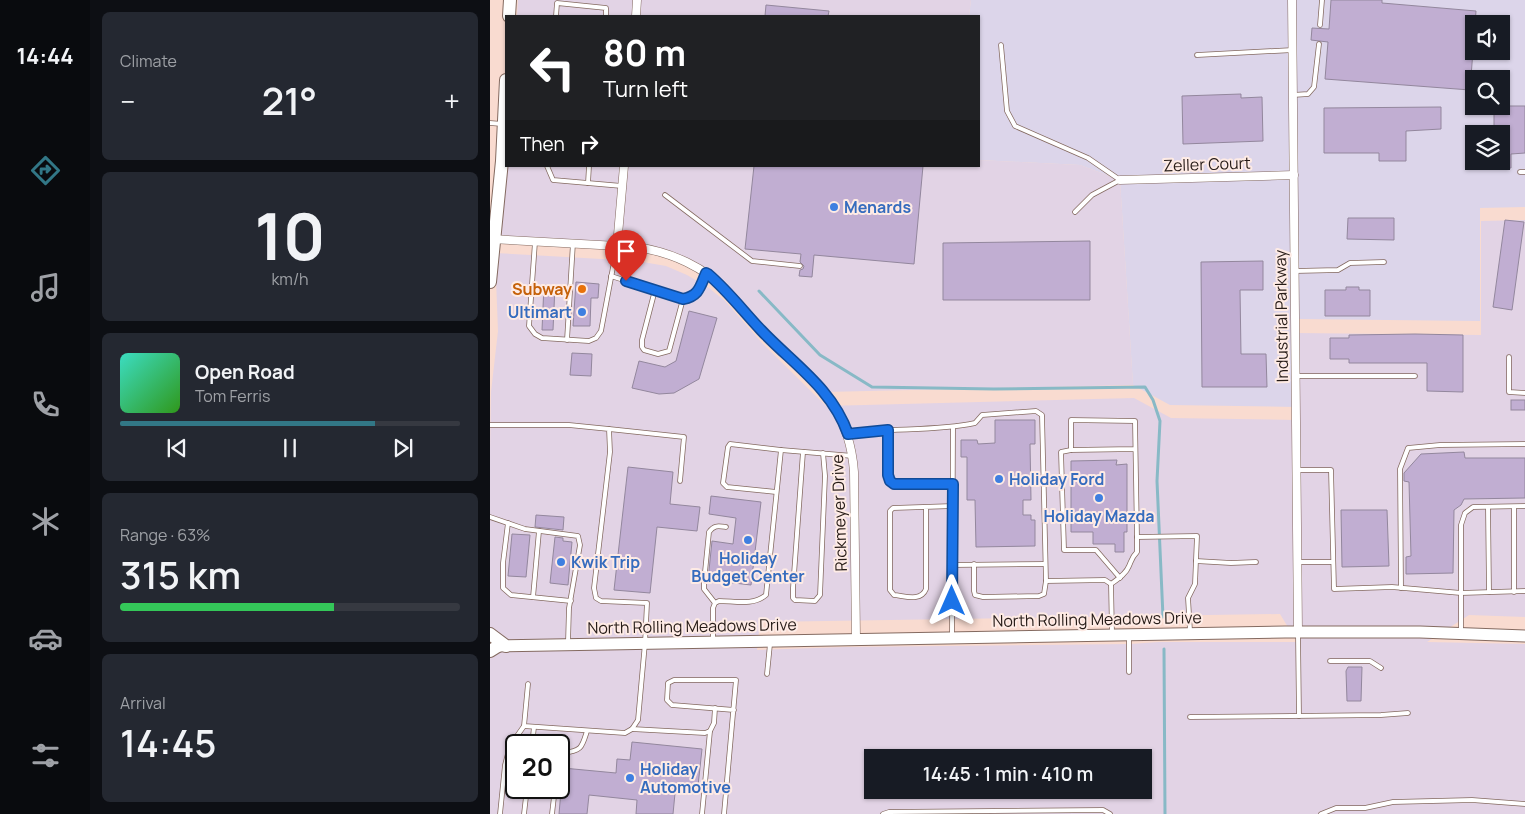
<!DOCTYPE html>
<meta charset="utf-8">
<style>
:root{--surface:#171b24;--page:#242831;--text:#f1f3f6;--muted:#9ea1a6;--line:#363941;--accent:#327786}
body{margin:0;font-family:Manrope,sans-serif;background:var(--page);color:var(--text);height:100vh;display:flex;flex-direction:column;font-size:19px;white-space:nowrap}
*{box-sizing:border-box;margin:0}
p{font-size:16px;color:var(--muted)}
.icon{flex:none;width:28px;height:28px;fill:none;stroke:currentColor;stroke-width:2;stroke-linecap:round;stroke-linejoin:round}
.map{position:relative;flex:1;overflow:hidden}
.details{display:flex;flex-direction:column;gap:12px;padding:12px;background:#0d0f14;width:400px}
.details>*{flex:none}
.top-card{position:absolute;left:15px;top:15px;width:475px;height:152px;border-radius:0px;box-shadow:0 1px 4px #0004;background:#202124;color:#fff;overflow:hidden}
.buttons{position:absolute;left:975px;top:15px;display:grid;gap:10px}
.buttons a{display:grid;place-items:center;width:45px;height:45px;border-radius:0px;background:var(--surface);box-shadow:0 1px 4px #0004;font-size:25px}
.speed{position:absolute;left:15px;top:734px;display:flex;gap:10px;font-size:25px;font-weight:700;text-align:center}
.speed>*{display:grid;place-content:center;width:65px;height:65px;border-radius:50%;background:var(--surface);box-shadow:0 1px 4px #0004;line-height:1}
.speed .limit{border:2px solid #111;border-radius:8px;background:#fff;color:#111}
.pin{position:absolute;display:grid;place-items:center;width:42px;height:42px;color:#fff;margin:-51px -21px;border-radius:50% 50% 50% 0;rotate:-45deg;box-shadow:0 0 5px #0007}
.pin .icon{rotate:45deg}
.me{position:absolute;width:55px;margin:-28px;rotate:0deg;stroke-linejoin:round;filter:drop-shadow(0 0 4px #0008)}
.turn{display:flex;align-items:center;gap:18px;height:105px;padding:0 15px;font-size:22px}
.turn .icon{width:65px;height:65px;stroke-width:2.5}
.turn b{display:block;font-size:35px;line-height:42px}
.then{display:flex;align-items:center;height:48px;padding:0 15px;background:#0003;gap:10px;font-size:19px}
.big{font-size:38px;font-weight:600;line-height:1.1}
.details .tile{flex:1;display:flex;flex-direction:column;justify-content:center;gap:8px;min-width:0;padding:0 18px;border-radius:8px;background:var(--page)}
.details .dial{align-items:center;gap:0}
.dial b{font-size:65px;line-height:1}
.song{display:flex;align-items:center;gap:15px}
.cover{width:60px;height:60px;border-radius:8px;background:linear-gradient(135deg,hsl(170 70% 55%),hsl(110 70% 35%))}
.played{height:5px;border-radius:2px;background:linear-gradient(90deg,var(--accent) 75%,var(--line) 75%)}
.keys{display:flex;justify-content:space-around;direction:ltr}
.heat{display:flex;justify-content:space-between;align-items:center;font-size:28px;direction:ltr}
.charge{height:8px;border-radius:4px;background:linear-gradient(90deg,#34c759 63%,var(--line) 0)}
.trip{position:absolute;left:374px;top:749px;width:288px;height:50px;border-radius:0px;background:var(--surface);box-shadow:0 1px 4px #0004;font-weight:600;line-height:50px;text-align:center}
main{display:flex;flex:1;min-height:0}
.tab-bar{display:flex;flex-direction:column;width:90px;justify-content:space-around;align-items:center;background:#090b0e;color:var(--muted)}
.tab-bar .icon{width:35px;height:35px}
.tab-bar .current{color:var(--accent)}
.tab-bar b{font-size:22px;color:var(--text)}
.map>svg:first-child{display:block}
</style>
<main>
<nav class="tab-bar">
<b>14:44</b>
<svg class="icon current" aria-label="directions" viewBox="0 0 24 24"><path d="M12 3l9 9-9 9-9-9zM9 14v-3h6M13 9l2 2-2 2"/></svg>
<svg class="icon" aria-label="music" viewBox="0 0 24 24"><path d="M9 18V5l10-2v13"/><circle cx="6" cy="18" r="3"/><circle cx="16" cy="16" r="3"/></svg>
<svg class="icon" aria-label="phone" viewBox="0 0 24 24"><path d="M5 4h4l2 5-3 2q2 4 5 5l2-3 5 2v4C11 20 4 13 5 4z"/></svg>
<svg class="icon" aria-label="climate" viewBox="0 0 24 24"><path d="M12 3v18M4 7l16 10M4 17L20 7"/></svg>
<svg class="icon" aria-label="car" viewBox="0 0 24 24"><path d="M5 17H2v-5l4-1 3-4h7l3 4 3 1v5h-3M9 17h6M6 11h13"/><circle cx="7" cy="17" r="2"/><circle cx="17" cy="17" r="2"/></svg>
<svg class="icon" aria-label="filters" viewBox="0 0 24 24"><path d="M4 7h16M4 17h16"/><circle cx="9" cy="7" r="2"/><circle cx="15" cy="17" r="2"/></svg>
</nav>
<section class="details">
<div class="tile"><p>Climate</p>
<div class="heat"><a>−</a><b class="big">21°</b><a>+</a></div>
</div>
<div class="tile dial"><b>10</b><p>km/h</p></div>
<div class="tile">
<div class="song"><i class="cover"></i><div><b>Open Road</b><p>Tom Ferris</p></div></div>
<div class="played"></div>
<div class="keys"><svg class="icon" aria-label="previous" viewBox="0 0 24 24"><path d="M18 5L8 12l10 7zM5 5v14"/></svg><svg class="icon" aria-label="pause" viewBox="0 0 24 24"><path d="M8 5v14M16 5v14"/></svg><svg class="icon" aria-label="next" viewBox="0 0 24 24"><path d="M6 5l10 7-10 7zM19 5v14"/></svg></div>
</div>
<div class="tile"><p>Range · 63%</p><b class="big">315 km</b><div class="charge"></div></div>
<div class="tile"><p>Arrival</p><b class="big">14:45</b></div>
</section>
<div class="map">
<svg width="1035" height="814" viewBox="0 0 1035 814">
<rect width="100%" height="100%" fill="#f9dbd0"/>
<!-- commercial -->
<g fill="#e2d3e5" fill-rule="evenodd">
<path d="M 28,0 L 481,0 L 479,16 L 27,16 Z"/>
<path d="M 489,160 L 590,165 L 630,180 L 643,385 L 335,392 L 224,279 L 165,250 L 4,239 L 16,166 L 489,166 Z"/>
<path d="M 1035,220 L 1035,617 L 979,615 L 937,642 L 1035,644 L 1035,814 L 0,814 L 0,449 L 1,392 L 8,331 L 5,253 L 147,261 L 176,266 L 197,275 L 219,288 L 235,301 L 272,343 L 336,406 L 644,398 L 681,418 L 806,420 L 806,333 L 991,335 L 991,221 ZM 790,614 L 807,642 L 669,642 L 640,644 L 356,647 L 267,650 L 270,622 ZM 26,745 L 69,745 L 69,788 L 26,788 ZM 382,758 L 652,758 L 652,790 L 382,790 Z"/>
</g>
<!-- industrial -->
<path fill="#dcd5ea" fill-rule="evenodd" d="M 481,0 L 1035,0 L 1035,207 L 990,208 L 990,321 L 805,319 L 806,407 L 680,405 L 643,385 L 630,180 L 590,165 L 489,160 L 489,16 L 479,16 ZM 984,24 L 1011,24 L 1011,51 L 984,51 ZM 984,79 L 1011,79 L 1011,106 L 984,106 ZM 984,134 L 1011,134 L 1011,161 L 984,161 Z"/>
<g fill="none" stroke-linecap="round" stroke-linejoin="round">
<!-- stream -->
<g stroke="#88b9c6" stroke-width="3">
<path d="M 269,291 L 330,355 L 382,387 L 504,389 L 655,387 L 663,400 L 670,421 L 667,481 L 673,617"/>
<path d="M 674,649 L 675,814"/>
</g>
</g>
<!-- building -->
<g fill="#c1aed2" stroke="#93879d">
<path d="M 841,0 L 892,0 L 892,3 L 986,11 L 980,90 L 835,79 L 838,42 L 821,40 L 822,28 L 839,29 Z"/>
<path d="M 276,5 L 339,11 L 338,16 L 275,16 Z"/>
<path d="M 751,94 L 751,98 L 772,97 L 773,141 L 693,144 L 692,96 Z"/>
<path d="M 1004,106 L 1035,106 L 1035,153 L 1021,154 L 1021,168 L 1011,168 L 1011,134 L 1004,134 Z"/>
<path d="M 951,107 L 951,129 L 916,131 L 916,161 L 889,161 L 889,153 L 834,153 L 834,108 Z"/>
<path d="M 264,166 L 433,166 L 424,264 L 324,255 L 322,277 L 309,276 L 310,270 L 313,269 L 314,266 L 310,262 L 311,254 L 255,249 Z"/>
<path d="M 858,218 L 904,218 L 904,240 L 857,239 Z"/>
<path d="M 1015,220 L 1034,222 L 1022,310 L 1003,307 Z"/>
<path d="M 600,241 L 600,300 L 453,300 L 453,243 Z"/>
<path d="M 773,261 L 773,290 L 750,290 L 751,354 L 776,354 L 777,387 L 712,387 L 711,262 Z"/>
<path d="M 86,282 L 109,284 L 108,298 L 101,298 L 100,326 L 83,326 Z"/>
<path d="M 54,285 L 65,286 L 63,330 L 52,330 Z"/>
<path d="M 856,287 L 869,287 L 869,290 L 880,290 L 880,316 L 835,316 L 835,290 L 856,290 Z"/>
<path d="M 199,311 L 227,318 L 209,379 L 184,393 L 169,394 L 142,388 L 149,361 L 175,367 L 186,361 Z"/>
<path d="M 925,334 L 973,335 L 973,392 L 937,391 L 937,363 L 859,363 L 859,359 L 840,359 L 840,338 L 859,338 L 859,335 Z"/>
<path d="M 82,353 L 102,354 L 101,376 L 80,375 Z"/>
<rect x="1021" y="400" width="14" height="10"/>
<path d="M 505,420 L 545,420 L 545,444 L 540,444 L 541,500 L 533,500 L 533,515 L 541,515 L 541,520 L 545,520 L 545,546 L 486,547 L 485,500 L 477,500 L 477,457 L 471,457 L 471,440 L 487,440 L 488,444 L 505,443 Z"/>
<path d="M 974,452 L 975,458 L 1035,458 L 1035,498 L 974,499 L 971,505 L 964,510 L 963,573 L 916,574 L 916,557 L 921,556 L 919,482 L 914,481 L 914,473 L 931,454 Z"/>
<path d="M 627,460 L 626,465 L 637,464 L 637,532 L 634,532 L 634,552 L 625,552 L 625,544 L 603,544 L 603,532 L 581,532 L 581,461 Z"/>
<path d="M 138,467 L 183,472 L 180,504 L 210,507 L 207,531 L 167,527 L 160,593 L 124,590 Z"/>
<path d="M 221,496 L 271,502 L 261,585 L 218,580 L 222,541 L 243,544 L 246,518 L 219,514 Z"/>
<path d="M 851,510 L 897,510 L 899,566 L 852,567 Z"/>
<path d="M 46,515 L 74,517 L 73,530 L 45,527 Z"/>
<path d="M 22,534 L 40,535 L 36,577 L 18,576 Z"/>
<path d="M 65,537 L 73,538 L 73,541 L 82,542 L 78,585 L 60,583 Z"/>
<path d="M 858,667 L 872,667 L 871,701 L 857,701 L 856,671 Z"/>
<path d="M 142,742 L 212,749 L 208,786 L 186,783 L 183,814 L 146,814 L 147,800 L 99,795 L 97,814 L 69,814 L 73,768 L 126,773 L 127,759 L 140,760 Z"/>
</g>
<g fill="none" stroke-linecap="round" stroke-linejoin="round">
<!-- service casing -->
<g stroke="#846a60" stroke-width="5.5">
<g id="service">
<path d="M 66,16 L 67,3 L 116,8 L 116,16"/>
<path d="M 830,25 L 832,0"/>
<path d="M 511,45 L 517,111 L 525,126 L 598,158 L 630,180 L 602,195 L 585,212"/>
<path d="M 707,55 L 803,50"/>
<path d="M 803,95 L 818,94 L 824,87 L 829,44"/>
<path d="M 0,123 L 12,124"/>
<path d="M 57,166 L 63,180 L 132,186"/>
<path d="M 1030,172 L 1035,172"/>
<path d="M 98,183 L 99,166"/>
<path d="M 175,195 L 262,261 L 310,266"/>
<path d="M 45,242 L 39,326 L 45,334 L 52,338 L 99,341 L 106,338 L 111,331 L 127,246"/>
<path d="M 805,271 L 848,270 L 860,263 L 894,262"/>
<path d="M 121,276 L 193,299 C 209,297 210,286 216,273"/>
<path d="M 165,290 L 152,340 L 152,347 L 154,350 L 168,354 L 179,351 L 193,299"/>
<path d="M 77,340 L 83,243"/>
<path d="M 1019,357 L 1019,392 L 1035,393"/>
<path d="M 806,376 L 925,376"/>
<path d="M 0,425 L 79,425 L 119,429 L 120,452 L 104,588 L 106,598 L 111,601 L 157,603 L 155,643 L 148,720 L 142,729 L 135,733 L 34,726 L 38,684"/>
<path d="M 119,429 L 194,437 L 190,481"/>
<path d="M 398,430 L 399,475 L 400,481 L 404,484 L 463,484"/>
<path d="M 358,434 C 400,427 443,432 485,423 L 492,415 L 546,411 L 552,415 L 556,581 L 554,594 L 549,596 L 493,597 L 485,595 L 484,591 L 484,564"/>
<path d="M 645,449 L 581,450 L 581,420 L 645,421 L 647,537"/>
<path d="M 581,450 L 571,452 L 574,550 L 606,550 L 630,578"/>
<path d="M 313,452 L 303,588 L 303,598 L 305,600 L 325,601 L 330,595 L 335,476 L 333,453"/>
<path d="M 806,470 L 841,470 L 844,589 L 902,587 L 971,593 L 1035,591"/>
<path d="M 286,492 L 237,487 L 233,483 L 238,447 L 240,444 L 291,450"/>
<path d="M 436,507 L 436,589 C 431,602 415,596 404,595 L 400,590 L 400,511 L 403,508 L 463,506"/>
<path d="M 998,507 L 999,592"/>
<path d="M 1024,507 L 1024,592"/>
<path d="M 0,517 L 35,529 L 88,536 L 90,545 L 79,608 L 78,642"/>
<path d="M 18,523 L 13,563 L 13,588 L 21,595 L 81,601"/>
<path d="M 706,561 L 741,563 L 766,562"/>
<path d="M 808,562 L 843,562"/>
<path d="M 463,565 L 555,564"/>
<path d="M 556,581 L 615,580 L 621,584 L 622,633"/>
<path d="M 621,584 C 628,579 636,574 639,566 C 642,559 642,557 647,552 L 647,537 L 707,536 L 705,584 L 698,598 L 700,631"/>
<path d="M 911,588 L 910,469 L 918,448 L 950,445 L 1035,444"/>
<path d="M 43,597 L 49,531"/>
<path d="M 225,603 L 214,589 L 214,582 L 219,532 C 224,525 228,526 236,527"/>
<path d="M 971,633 L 971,525 L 975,513 L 983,507 L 1035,506"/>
<path d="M 808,634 L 809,716"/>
<path d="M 462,635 L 463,428"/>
<path d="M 639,637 L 639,672"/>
<path d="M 223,642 L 223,608 L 225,603 L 229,601 C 245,601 263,606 276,595 L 291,450 L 363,456"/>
<path d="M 840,661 L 880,661 L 891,668"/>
<path d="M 277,674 L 280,644"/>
<path d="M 700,717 L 891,715 L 918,713"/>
<path d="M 142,729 L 215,733 L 220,731 L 224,723 L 225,708"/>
<path d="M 42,745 L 44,727"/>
<path d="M 69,761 L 73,753 C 92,751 92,747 97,731"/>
<path d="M 10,814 L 15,765 L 20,746 L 34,726"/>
<path d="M 34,814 L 37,788"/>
<path d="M 62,814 L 65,788"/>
<path d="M 212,814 L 220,731"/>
<path d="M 234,814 L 246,680 L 184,680 L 178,683 L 177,700 L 182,705 L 244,710"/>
<path d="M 393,814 L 399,812 L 613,810 L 620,814"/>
<path d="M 831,814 L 846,808 L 875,808 L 903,802 L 982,800 L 1035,804"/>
</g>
</g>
<!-- minor casing -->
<g stroke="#846a60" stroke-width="9">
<g id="minor">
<path d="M 802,0 L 808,632"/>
<path d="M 146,16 L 147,0"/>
<path d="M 630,180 L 804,175"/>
<path d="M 1,239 L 146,247 C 181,252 215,267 239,293 C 251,306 262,321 274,333 C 320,379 359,402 364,472 L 366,639"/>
<path d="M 127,246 L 134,166"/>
</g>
</g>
<!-- secondary casing -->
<g stroke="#846a60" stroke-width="13">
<path id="secondary" d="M 7,646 L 795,632 L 930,632 L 1035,636"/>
</g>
<!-- primary casing -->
<g stroke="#846a60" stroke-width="14">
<g id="primary">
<path d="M 19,16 L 20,0"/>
<path d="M 0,282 L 12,161 L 16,80"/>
<path d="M 0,634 L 16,646"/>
<path d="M 0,651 L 8,646"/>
</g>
</g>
<!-- service -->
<use href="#service" stroke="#fff" stroke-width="4"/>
<!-- minor -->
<use href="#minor" stroke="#fff" stroke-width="8"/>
<!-- secondary -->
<use href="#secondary" stroke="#fff" stroke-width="11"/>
<!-- primary -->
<use href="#primary" stroke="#fff" stroke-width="12"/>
</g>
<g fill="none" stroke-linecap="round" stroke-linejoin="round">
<!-- route casing -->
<g stroke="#114b97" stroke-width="12">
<path id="route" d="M 136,281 L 193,299 C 209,296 210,287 216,273 L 218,274 C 238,291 253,311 271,330 C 302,363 342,388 358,434 L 398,430 L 398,475 L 400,481 L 404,484 L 463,484 L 462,601"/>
</g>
<!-- route -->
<use href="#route" stroke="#1a73e8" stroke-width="9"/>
</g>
<!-- markers -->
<g fill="#3f7fe0" stroke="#feebe5" stroke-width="2">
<circle cx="344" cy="207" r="5"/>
<circle cx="92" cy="312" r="5"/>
<circle cx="509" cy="479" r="5"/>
<circle cx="609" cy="498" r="5"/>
<circle cx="258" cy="540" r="5"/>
<circle cx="71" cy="562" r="5"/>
<circle cx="140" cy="778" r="5"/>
</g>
<circle fill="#e8710a" stroke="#feebe5" stroke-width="2" cx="92" cy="289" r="5"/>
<g text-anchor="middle" stroke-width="4" stroke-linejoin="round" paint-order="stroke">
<!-- street labels -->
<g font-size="16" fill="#261b17" stroke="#feebe5">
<text transform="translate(717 164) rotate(-2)" y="6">Zeller Court</text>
<text transform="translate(791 316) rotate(-91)" y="6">Industrial Parkway</text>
<text transform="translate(349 513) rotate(-92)" y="6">Rickmeyer Drive</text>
<text transform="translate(607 619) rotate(-1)" y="6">North Rolling Meadows Drive</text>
<text transform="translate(202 626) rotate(-1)" y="6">North Rolling Meadows Drive</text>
</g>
<!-- shop labels -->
<g font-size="16" font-weight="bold" fill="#366cbe" stroke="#feebe5" text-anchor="start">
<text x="354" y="213">Menards</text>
<text x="82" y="318" text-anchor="end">Ultimart</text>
<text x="519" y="485">Holiday Ford</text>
<text x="609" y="522" text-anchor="middle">Holiday Mazda</text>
<text x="258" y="564" text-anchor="middle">Holiday<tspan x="258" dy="18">Budget Center</tspan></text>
<text x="81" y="568">Kwik Trip</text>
<text x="150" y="775">Holiday<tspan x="150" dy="18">Automotive</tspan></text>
</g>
<!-- food labels -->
<g font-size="16" font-weight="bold" fill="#c56008" stroke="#feebe5" text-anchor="end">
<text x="82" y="295">Subway</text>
</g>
</g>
</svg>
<div class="buttons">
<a><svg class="icon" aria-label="sound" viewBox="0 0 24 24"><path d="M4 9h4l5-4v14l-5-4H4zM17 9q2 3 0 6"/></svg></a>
<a><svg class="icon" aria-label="search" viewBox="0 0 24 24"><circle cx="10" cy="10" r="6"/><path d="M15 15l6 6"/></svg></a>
<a><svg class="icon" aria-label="layers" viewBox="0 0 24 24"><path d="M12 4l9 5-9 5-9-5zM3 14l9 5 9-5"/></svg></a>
</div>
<div class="speed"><div class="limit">20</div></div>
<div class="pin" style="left:136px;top:281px;background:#d93025"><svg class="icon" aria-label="arrive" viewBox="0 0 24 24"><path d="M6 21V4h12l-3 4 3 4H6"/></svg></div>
<svg class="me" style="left:462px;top:601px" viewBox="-20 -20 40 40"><path d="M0-17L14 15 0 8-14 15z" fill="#1a73e8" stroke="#fff" stroke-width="4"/></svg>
<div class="trip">14:45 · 1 min · 410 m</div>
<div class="top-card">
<div class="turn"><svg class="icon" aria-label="left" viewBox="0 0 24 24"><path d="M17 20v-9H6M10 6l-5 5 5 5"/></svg><div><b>80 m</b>Turn left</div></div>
<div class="then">Then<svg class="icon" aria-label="right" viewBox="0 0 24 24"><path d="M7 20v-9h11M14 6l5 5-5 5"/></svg></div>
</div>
</div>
</main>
